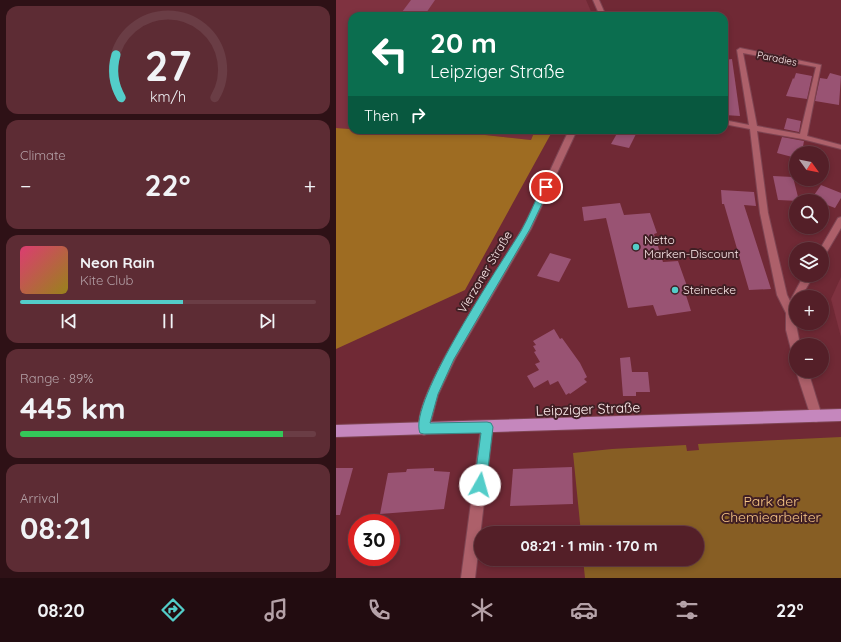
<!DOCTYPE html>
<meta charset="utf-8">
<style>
:root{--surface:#541f28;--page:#5d2c34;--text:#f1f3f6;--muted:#b5a2a8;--line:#6a3d45;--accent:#53cdc9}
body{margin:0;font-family:Quicksand,sans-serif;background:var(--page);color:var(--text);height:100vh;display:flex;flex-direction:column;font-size:15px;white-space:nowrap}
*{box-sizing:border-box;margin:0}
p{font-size:13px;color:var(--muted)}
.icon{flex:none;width:22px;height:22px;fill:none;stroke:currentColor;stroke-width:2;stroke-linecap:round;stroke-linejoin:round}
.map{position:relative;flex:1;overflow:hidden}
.details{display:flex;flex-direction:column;gap:6px;padding:6px;background:#2e1116;width:336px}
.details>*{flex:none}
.top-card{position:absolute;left:12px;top:12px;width:380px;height:122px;border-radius:12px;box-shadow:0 2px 6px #0003,0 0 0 1px var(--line);background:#0b6e4f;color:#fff;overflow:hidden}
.needle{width:26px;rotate:123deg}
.buttons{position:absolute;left:453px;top:146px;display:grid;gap:8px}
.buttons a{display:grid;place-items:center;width:40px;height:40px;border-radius:50%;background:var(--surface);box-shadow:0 2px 6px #0003,0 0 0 1px var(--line);font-size:20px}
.speed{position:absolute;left:12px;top:514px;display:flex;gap:8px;font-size:20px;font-weight:700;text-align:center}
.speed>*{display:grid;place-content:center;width:52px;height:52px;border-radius:50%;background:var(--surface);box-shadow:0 2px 6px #0003,0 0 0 1px var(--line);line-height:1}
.speed .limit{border:6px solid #d22;background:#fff;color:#111}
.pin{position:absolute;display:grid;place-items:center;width:34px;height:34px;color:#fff;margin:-17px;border:2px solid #fff;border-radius:50%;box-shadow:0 1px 4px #0007}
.me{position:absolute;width:44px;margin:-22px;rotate:7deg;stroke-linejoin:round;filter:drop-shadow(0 0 3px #0008)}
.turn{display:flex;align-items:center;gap:14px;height:84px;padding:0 16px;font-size:18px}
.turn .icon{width:52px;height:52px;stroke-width:2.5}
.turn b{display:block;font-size:28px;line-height:34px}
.then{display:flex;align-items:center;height:38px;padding:0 16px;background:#0003;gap:8px;font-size:15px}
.big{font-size:30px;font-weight:700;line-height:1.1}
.details .card{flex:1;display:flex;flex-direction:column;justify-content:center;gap:6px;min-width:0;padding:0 14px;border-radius:12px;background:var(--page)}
.details .dial{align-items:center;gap:0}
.dial svg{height:104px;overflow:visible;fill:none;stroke:var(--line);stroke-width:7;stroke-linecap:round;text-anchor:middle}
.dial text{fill:var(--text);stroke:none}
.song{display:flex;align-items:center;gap:12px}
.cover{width:48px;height:48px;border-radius:6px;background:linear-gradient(135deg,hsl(340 70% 55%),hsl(50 70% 35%))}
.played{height:4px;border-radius:2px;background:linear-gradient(90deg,var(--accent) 55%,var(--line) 55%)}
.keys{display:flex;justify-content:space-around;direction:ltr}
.heat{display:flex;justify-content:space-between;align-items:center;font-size:22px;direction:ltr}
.charge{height:6px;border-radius:3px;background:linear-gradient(90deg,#34c759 89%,var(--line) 0)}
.trip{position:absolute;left:138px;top:526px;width:230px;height:40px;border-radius:20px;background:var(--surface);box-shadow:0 2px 6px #0003,0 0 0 1px var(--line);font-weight:700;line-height:40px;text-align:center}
.tab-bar{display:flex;height:64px;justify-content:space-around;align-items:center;background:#220c10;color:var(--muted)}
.tab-bar .icon{width:28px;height:28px}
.tab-bar .selected{color:var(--accent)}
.tab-bar b{font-size:18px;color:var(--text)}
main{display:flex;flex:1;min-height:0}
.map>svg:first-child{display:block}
</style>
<main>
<section class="details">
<div class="card dial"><svg viewBox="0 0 100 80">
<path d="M14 69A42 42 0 1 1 86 69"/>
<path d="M14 69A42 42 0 0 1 10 36" stroke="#53cdc9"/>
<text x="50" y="56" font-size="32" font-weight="700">27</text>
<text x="50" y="72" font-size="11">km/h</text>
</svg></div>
<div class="card"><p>Climate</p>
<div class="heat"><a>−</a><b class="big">22°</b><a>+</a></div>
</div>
<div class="card">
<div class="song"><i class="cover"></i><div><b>Neon Rain</b><p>Kite Club</p></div></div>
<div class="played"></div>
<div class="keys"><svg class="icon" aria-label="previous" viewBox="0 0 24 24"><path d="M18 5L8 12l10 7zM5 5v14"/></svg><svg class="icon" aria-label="pause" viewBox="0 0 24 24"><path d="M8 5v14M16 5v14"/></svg><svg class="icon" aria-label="next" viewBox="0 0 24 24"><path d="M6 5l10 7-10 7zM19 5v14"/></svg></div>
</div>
<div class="card"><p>Range · 89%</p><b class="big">445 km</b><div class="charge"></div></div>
<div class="card"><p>Arrival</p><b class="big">08:21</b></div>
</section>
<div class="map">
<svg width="505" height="578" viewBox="0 0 505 578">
<rect width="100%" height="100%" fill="#702935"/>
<!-- built -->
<g fill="#7f3240">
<path d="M 0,0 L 250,0 L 257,16 L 16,16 L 16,130 L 0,128 Z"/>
<path d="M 104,130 L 199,130 L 195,140 Z"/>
<path d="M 505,277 L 505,337 L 495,299 Z"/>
</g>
<!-- green -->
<path fill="#875e24" d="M 505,437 L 505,578 L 249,578 L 247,559 L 361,559 L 361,533 L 245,533 L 237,453 L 276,449 L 350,445 L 351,451 L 363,450 L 362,444 Z"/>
<!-- forest -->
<path fill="#9e6c22" d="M 0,128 L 26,130 L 104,130 L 195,140 L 199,130 L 217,130 L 129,290 L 0,349 Z"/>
<!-- building -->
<g fill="#995373">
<path d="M 75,0 L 99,0 L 88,16 L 63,16 Z"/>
<path d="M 396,59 L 404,116 L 388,115 L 388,60 Z"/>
<path d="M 460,73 L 476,76 L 471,99 L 450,96 L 457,78 L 458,79 Z"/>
<path d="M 494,73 L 505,76 L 503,105 L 479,101 L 484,78 L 491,79 Z"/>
<path d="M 451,118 L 465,121 L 463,132 L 448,129 Z"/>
<path d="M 283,130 L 302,130 L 293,148 L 275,144 Z"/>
<path d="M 446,137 L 468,141 L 466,152 L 460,150 L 460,158 L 441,153 Z"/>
<path d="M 437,176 L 457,177 L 463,201 L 442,200 Z"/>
<path d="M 485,185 L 505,193 L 505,198 L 499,208 L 486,203 L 486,201 L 474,201 Z"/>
<path d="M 385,190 L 418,192 L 420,206 L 408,205 L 435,289 L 413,290 L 388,204 L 386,204 Z"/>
<path d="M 284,203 L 288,215 L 314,213 L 321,233 L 318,234 L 327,262 L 342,261 L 352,289 L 349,292 L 355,311 L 321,316 L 317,305 L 292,308 L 270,218 L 248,221 L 246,207 Z"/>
<path d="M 214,253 L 235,259 L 223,282 L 201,276 Z"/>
<path d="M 218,329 L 224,339 L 226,338 L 244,363 L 251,377 L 248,379 L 251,382 L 234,394 L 233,393 L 230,395 L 222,381 L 214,385 L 212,380 L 198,388 L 191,376 L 203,370 L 199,364 L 204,362 L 198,352 L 200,351 L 197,346 L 200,345 L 197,341 Z"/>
<path d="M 294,357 L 296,372 L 312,372 L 314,392 L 300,392 L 300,396 L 287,396 L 284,358 Z"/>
<path d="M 236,467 L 237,504 L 174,506 L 177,469 Z"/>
<path d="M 0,468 L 17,468 L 4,515 L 0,515 Z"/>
<path d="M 98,468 L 98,471 L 114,472 L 108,509 L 44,514 L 52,473 L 70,472 L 71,469 Z"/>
</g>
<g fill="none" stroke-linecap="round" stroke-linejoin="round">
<!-- minor casing -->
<g stroke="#7e4452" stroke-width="2">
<g id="minor">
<path d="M 257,0 L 263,0 L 270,16 L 264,16 Z"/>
<path d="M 404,48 L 485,65 L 471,136 L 505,145 L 505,149 L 466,139 L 421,131 L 432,213 L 451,295 L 454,301 L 468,275 L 478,275 L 465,297 L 460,297 L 460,324 L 464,345 L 460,345 L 460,355 L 456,353 L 450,330 L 450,313 L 441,295 L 424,213 L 414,129 L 388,124 L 388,120 L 413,125 L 401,50 ZM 407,53 L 480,67 L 464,134 L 421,126 Z"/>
<path d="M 233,130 L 241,130 L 195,229 L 119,359 L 102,395 L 92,433 L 88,435 L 84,433 C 70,402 167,263 186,229 C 203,197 217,163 233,130 Z"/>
<path d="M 505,217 L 505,228 L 489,255 L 486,256 L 486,249 L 484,249 L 502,218 Z"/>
<path d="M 460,371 L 472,371 L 486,416 L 484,420 L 480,422 L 476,420 Z"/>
<path d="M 151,421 L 155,423 L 157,427 L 139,578 L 125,578 L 145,427 L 147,423 Z"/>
</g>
</g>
<!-- primary casing -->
<g stroke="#7e4452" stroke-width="2">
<path id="primary" d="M 505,409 L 505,421 L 0,437 L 0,425 Z"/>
</g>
<!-- minor -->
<use href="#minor" fill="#ad606a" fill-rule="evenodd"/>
<!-- primary -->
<use href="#primary" fill="#c587bd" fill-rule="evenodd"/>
</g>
<!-- route -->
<path fill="#53cdc9" stroke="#368583" d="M 210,184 L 214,187 L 194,229 L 118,359 L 102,394 L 94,423 L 151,422 L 155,423 L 157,427 L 150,485 L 148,489 L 144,491 L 140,489 L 138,485 L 145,433 L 88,434 L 84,433 C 71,403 166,262 185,231 C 193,217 199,201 206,187 Z"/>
<!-- markers -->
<g fill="#53cdc9" stroke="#401f24" stroke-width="1.5">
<circle cx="300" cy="247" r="4"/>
<circle cx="339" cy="290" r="4"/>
</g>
<g text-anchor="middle" stroke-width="4" stroke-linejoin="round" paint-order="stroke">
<!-- far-street labels -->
<g font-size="10" fill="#fdebec" stroke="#401f24">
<text transform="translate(441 58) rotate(11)" y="4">Paradies</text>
</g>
<!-- poi labels -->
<g font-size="12" fill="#fdebec" stroke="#401f24" text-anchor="start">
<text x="308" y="244">Netto<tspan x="308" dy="14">Marken-Discount</tspan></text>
<text x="347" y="294">Steinecke</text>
</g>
<!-- street labels -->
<g font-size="12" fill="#fdebec" stroke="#401f24">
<text transform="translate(149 272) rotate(-59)" y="4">Vierzoner Straße</text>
</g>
<!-- near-street labels -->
<g font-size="14" fill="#fdebec" stroke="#401f24">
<text transform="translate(252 409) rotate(-2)" y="5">Leipziger Straße</text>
</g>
<!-- near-park labels -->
<g font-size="14" fill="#f9c787" stroke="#401f24">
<text x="435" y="506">Park der<tspan x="435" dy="16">Chemiearbeiter</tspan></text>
</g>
</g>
</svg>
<div class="buttons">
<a><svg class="needle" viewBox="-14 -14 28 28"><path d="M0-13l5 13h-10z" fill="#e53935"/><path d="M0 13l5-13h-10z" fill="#b5a2a8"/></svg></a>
<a><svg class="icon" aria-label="search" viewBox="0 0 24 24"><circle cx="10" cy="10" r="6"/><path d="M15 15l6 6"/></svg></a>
<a><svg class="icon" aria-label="layers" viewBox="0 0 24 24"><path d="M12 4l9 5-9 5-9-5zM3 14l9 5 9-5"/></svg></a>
<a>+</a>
<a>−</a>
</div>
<div class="speed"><div class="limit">30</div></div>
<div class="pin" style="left:210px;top:187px;background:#d93025"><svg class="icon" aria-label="arrive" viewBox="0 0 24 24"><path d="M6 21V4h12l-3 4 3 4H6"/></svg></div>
<svg class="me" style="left:144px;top:485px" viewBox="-20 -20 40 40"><circle r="19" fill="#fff"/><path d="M0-13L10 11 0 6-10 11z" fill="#53cdc9"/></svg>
<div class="trip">08:21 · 1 min · 170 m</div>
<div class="top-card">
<div class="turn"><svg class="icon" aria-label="left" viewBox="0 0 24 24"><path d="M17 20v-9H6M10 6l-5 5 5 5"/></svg><div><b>20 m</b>Leipziger Straße</div></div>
<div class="then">Then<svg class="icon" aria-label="right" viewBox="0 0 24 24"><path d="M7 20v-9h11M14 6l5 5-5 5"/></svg></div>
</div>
</div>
</main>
<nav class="tab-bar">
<b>08:20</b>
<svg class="icon selected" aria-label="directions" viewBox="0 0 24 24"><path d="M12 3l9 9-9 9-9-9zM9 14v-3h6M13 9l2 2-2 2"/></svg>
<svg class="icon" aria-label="music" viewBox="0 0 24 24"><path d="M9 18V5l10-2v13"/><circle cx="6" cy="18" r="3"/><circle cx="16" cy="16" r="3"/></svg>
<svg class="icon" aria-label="phone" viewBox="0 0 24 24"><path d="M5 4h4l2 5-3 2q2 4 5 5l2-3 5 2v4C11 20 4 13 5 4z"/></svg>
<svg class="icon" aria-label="climate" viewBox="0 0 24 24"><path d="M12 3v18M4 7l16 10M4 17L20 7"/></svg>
<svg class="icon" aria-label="car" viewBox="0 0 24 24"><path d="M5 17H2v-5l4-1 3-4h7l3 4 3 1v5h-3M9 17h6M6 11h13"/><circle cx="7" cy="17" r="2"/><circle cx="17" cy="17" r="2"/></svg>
<svg class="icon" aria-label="filters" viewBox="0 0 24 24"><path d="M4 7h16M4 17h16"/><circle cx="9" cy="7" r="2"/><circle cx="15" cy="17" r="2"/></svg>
<b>22°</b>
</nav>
